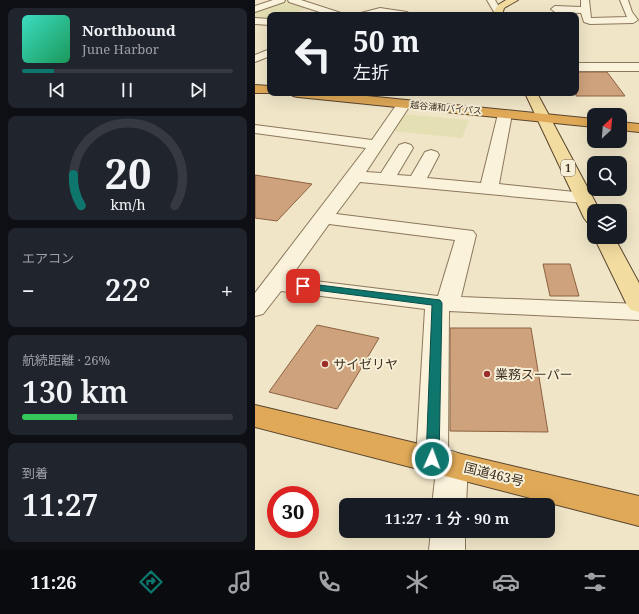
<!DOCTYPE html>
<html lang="ja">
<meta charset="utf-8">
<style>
:root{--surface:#171b24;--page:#20242c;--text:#f1f3f6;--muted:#9ea1a6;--line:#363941;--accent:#0f766e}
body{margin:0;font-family:"Noto Serif","Noto Sans JP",serif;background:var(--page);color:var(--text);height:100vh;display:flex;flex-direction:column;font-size:15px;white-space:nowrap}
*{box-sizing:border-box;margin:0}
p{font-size:13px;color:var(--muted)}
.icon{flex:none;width:22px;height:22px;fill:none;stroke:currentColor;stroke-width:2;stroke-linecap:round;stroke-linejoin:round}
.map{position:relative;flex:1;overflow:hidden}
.panel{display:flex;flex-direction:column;gap:8px;padding:8px;background:#0d0f14;width:255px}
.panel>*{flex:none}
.guide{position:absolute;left:12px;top:12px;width:312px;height:84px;border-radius:8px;box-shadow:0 4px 16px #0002;background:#171b24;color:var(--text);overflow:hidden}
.needle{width:26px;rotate:26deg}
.fabs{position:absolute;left:332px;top:108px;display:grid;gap:8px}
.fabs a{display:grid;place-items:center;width:40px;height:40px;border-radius:8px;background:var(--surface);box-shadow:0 4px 16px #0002;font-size:20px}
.speed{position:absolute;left:12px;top:486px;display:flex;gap:8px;font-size:20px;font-weight:700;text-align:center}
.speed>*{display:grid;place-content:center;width:52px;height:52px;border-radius:50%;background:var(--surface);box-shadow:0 4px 16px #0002;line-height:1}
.speed .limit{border:6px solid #d22;background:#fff;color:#111}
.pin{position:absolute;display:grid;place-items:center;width:34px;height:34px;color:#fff;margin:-17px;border-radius:8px;box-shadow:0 2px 6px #0006}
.me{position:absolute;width:44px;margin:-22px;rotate:2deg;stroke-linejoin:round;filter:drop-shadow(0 0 3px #0008)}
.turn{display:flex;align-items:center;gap:14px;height:84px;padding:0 20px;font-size:18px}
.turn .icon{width:52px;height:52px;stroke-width:2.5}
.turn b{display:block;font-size:28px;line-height:34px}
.big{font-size:30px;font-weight:600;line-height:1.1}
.panel .card{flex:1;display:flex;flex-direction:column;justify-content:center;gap:6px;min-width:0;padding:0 14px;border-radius:8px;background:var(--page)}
.panel .dial{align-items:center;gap:0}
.dial svg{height:104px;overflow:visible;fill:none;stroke:var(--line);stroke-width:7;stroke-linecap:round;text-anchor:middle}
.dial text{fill:var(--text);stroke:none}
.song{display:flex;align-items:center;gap:12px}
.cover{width:48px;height:48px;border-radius:6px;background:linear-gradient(135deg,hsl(170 70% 55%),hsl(150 70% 35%))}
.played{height:4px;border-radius:2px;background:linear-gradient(90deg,var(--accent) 15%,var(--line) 15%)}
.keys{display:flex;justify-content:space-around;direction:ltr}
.heat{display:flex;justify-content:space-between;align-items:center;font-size:22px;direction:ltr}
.charge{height:6px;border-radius:3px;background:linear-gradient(90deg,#34c759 26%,var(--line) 0)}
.trip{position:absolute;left:84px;top:498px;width:216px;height:40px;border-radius:8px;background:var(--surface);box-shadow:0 4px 16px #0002;font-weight:600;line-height:40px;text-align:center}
.dock{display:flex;height:64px;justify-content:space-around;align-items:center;background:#090b0e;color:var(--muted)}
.dock .icon{width:28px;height:28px}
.dock .active{color:var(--accent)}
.dock b{font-size:18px;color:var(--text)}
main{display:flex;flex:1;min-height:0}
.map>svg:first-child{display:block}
</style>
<main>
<section class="panel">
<div class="card">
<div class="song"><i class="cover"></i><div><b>Northbound</b><p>June Harbor</p></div></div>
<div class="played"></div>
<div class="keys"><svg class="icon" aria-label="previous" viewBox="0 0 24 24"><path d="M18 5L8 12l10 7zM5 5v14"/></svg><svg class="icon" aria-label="pause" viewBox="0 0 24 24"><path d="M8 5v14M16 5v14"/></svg><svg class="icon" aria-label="next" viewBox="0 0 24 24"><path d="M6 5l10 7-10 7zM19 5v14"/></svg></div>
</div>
<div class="card dial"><svg viewBox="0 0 100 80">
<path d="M14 69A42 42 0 1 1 86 69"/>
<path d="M14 69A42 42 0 0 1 8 45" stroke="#0f766e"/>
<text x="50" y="56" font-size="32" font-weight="700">20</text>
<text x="50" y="72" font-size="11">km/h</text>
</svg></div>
<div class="card"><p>エアコン</p>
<div class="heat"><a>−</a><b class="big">22°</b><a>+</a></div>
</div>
<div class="card"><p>航続距離 · 26%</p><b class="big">130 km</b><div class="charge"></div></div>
<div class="card"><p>到着</p><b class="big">11:27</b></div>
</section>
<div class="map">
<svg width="384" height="550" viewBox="0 0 384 550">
<rect width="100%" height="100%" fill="#f0e5c7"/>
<!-- farmland -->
<g fill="#e5dfb4">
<path d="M 31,0 L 54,7 L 38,14 L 15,15 L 15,19 L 0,19 L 0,10 Z"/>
<path d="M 147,114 L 214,120 L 207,138 L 136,131 Z"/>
</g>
<!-- building -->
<g fill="#cea27c" stroke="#8c6241">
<path d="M 321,72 L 352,72 L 370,96 L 321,96 Z"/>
<path d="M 0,175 L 57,184 L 22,221 L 0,218 Z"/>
<path d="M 288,264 L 315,264 L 324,296 L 295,296 Z"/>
<path d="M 62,325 L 124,338 L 82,409 L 14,392 Z"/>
<path d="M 195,328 L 276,328 L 293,432 L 195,431 Z"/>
</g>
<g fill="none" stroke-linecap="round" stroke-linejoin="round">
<!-- minor casing -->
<g stroke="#8c775c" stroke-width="2">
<g id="minor">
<path d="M 18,0 L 30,0 L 29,2 L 0,12 L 0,6 Z"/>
<path d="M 33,0 L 46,0 L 86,13 L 88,15 L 74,15 L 34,2 Z"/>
<path d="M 232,0 L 240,0 L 246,10 L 245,12 L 239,12 Z"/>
<path d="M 326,0 L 334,0 L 336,18 L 372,17 L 365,0 L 373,0 L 377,12 L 383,20 L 378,23 L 335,24 L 329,22 L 326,13 L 300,12 L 296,9 L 300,6 L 326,7 Z"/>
<path d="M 125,8 L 152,12 L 157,15 L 125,14 L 104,15 L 106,13 Z"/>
<path d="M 0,18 L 15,19 L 15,25 L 0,24 Z"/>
<path d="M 15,49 L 15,56 L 0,62 L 0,55 Z"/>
<rect x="321" y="63" width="63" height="8"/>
<path d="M 149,100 L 154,101 L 156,104 L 111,172 L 126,173 L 144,145 L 150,143 L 156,145 L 158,148 L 142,175 L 156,176 L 170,152 L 176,150 L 182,152 L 184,155 L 172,178 L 226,183 L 243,114 L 245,111 L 250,110 L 255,111 L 257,114 L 244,184 L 329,193 L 335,194 L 338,198 L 335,202 L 329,203 L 105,182 L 81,214 L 218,231 L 221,235 L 206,297 L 384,304 L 384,320 L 194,311 L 193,452 L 197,451 L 208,455 L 213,464 L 211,505 L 177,505 L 181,471 L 177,472 L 166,468 L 161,459 L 170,309 L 26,291 L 8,314 L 0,316 L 0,293 L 111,148 L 0,133 L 0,125 L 117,140 L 144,101 ZM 74,224 L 200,240 L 183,296 L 35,278 Z"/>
<path d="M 176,531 L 210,531 L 210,550 L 174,550 Z"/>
</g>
</g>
<!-- major casing -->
<g stroke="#5a4530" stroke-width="2">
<g id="major">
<path d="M 251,0 L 263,0 L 249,8 L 247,15 L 237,15 L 243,5 Z"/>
<path d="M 270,93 L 282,93 L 345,211 L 339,211 L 339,224 L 332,222 L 329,218 Z"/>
<path d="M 339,237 L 359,237 L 384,283 L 384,312 L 376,310 L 372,305 Z"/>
</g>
</g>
<!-- highway casing -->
<g stroke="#5a4530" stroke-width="2">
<g id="highway">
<path d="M 0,85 L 15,86 L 15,93 L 18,93 L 0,93 Z"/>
<path d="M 37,93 L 82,93 L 339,119 L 339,127 L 43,97 L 38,96 Z"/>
<path d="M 365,122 L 384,124 L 384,132 L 365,130 Z"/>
<path d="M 0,405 L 384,496 L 384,526 L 0,427 Z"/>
</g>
</g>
<!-- minor -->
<use href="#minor" fill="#faf2db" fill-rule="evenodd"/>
<!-- major -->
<use href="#major" fill="#f2dc9f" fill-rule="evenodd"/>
<!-- highway -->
<use href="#highway" fill="#dfa957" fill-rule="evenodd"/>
</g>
<!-- route -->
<path fill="#0f766e" stroke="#0a4d48" d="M 48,283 L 185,300 L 187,303 L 184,459 L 182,463 L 177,464 L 173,463 L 171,459 L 177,305 L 45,288 L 44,286 Z"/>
<!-- markers -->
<g fill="#9c2e2a" stroke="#f7efd7" stroke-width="1.5">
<circle cx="70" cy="364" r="4"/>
<circle cx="232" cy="374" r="4"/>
</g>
<g text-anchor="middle" stroke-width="4" stroke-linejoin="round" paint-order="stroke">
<!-- far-street labels -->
<g font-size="9" fill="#3c2f20" stroke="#f7efd7">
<text transform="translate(191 108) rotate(5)" y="3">越谷浦和バイパス</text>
</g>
<!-- shield labels -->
<rect fill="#f7efd7" stroke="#746957" stroke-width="1" x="306" y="160" width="14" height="16" rx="3"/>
<g font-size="10" font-weight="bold" fill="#3c2f20">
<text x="313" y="172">1</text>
</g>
<!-- near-poi labels -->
<g font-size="13" fill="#3c2f20" stroke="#f7efd7" text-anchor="start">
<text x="78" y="369">サイゼリヤ</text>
<text x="240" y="379">業務スーパー</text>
</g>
<!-- near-street labels -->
<g font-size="13" fill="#3c2f20" stroke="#f7efd7">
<text transform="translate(239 474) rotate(14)" y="5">国道463号</text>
</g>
</g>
</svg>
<div class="fabs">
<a><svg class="needle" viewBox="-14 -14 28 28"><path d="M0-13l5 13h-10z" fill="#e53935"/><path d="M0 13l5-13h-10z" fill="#9ea1a6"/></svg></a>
<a><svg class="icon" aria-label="search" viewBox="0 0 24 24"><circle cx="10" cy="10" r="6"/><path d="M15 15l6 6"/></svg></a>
<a><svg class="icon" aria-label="layers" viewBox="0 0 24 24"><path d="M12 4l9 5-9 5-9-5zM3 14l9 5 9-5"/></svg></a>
</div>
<div class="speed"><div class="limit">30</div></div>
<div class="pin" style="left:48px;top:286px;background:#d93025"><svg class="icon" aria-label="arrive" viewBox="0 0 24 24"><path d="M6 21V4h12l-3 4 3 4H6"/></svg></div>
<svg class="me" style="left:177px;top:459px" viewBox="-20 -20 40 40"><circle r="17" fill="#0f766e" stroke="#fff" stroke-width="3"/><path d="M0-11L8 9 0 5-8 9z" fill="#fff"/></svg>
<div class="trip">11:27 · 1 分 · 90 m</div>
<div class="guide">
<div class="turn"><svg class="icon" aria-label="left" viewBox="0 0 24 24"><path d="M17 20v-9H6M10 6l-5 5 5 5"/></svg><div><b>50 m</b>左折</div></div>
</div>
</div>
</main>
<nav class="dock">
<b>11:26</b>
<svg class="icon active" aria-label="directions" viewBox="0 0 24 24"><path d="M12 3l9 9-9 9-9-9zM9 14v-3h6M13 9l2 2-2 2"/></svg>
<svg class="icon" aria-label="music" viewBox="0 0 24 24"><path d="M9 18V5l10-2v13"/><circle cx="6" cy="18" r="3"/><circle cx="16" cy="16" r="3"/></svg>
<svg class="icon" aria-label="phone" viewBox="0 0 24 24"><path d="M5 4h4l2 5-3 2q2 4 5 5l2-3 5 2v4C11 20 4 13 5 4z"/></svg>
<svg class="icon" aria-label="climate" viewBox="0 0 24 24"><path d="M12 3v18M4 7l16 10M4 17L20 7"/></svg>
<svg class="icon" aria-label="car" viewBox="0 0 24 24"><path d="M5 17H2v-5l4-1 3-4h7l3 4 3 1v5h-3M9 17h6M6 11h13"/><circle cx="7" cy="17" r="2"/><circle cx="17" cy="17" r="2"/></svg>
<svg class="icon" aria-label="filters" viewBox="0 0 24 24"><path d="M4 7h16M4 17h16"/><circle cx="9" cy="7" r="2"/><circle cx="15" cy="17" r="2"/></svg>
</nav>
